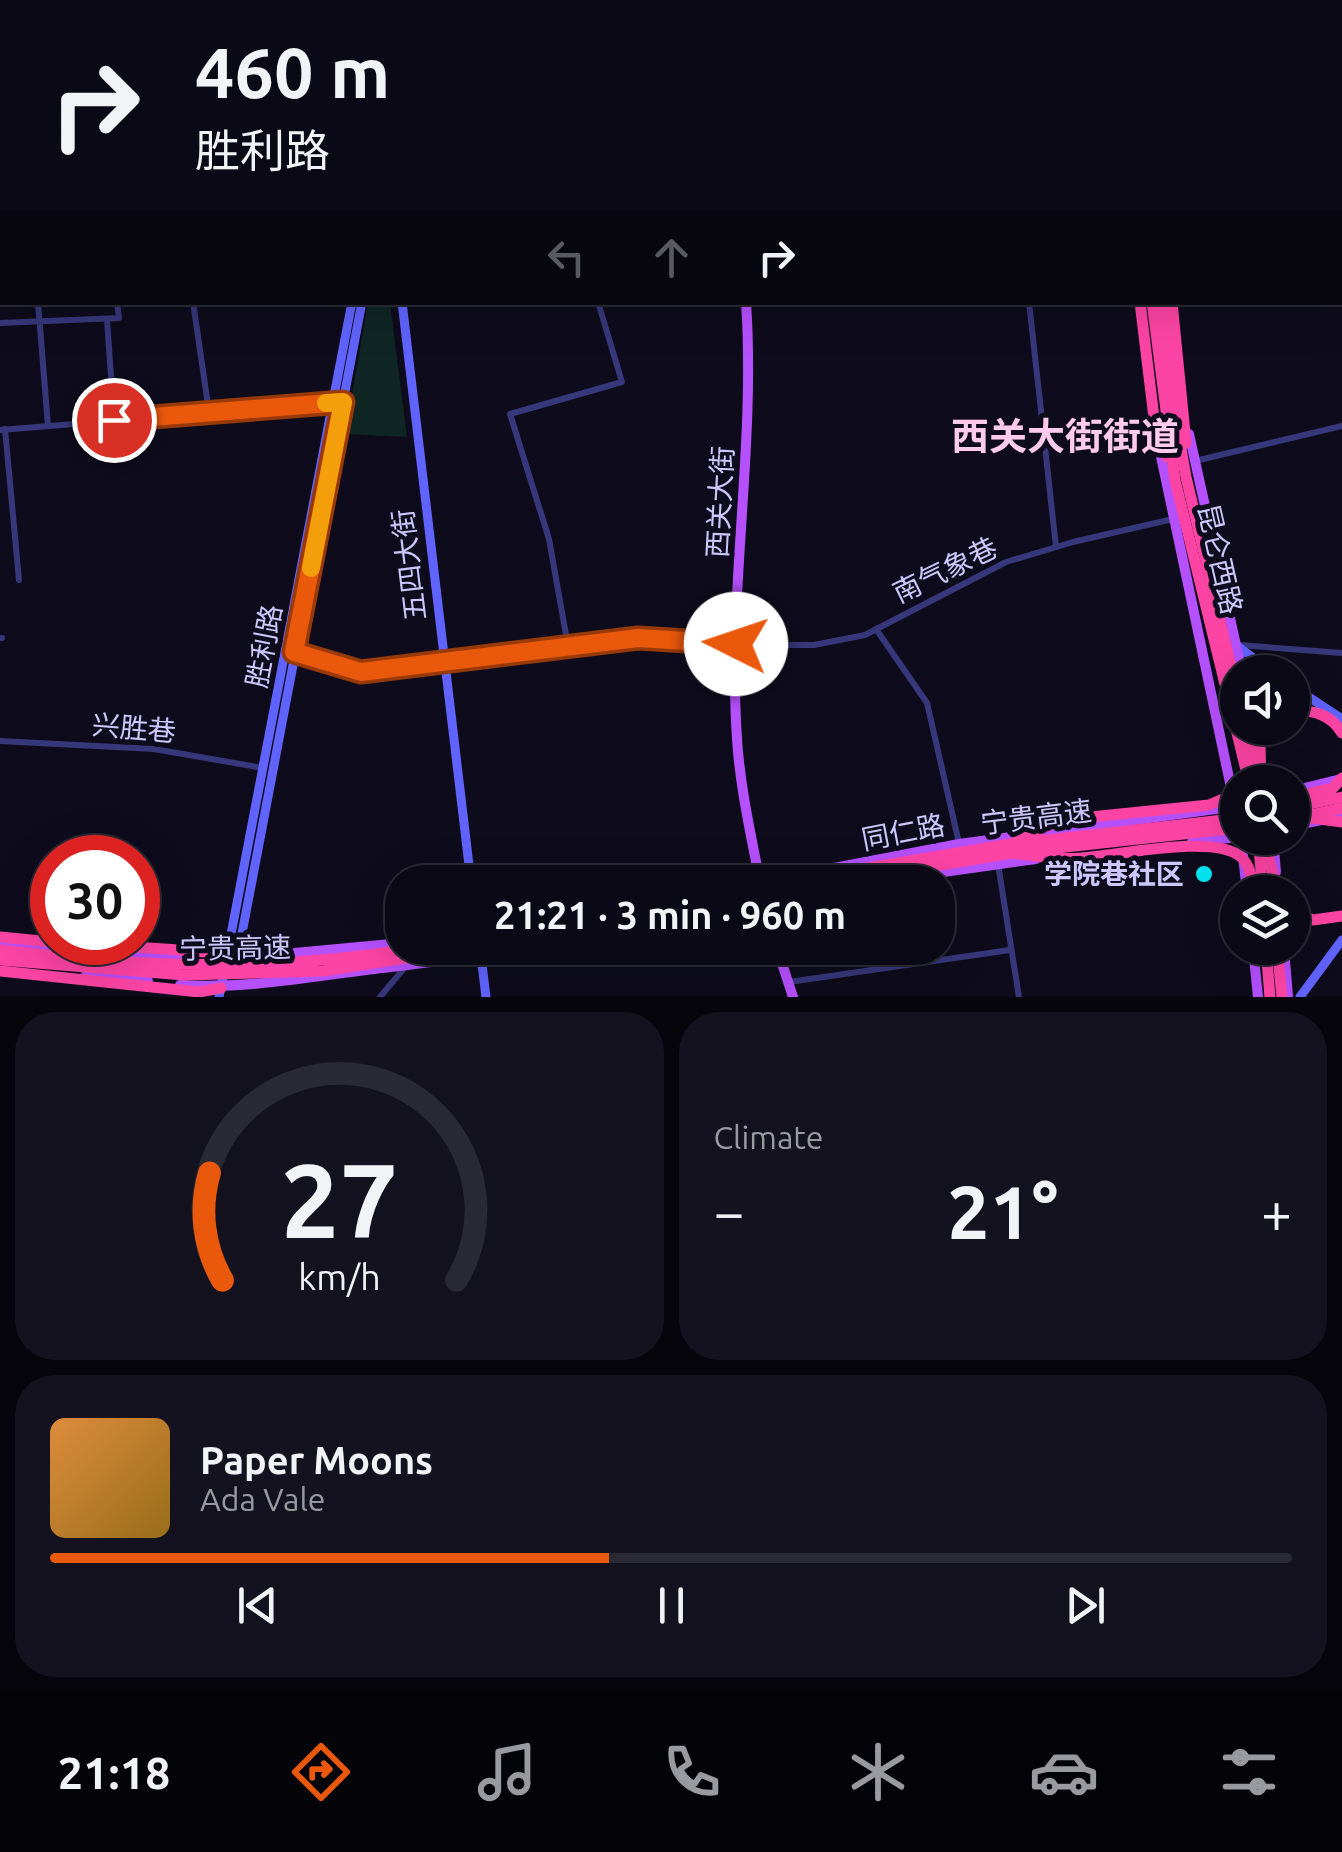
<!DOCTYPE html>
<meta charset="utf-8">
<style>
:root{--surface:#0a0915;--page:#13121e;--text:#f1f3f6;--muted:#999aa0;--line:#2a2a34;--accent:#ea580c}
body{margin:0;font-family:Ubuntu,"Noto Sans SC",sans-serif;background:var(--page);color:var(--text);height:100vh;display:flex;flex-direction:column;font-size:38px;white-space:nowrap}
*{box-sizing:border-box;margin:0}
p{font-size:32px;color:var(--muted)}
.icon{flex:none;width:55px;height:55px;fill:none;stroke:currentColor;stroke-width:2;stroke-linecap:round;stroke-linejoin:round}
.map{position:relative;height:997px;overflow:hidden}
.side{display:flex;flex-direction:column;gap:15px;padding:15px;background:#06050c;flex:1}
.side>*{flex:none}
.guide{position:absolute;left:0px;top:0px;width:1342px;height:305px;box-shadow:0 10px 40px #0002,0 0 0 2px var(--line);background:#0a0915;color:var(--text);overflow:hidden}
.fabs{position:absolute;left:1220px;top:655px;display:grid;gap:20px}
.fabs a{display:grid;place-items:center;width:90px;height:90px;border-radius:50%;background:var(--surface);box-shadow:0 10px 40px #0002,0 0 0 2px var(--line);font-size:50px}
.speed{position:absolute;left:30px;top:835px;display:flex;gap:20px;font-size:50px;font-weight:700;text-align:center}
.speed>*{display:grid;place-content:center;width:130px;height:130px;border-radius:50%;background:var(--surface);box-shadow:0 10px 40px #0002,0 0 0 2px var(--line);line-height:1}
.speed .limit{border:15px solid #d22;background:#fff;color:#111}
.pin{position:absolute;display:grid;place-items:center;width:85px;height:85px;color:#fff;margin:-42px;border:5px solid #fff;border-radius:50%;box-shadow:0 2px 10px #0007}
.me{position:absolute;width:110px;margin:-55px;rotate:274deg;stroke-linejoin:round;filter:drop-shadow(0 0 8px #0008)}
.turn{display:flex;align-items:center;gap:35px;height:210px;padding:0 30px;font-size:45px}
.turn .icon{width:130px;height:130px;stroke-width:2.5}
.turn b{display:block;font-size:70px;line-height:85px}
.lanes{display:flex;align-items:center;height:95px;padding:0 30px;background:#0003;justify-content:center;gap:50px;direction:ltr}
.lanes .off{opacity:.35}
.big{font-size:75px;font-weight:600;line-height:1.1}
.side .card{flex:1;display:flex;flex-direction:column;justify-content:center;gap:15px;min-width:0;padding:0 35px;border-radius:40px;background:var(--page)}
.side .dial{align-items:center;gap:0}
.dial svg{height:260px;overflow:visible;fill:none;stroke:var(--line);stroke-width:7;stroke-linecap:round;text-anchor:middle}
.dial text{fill:var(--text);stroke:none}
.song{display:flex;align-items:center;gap:30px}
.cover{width:120px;height:120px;border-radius:15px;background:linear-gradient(135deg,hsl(30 70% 55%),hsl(40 70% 35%))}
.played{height:10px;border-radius:5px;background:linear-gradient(90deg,var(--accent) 45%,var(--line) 45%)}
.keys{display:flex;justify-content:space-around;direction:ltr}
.heat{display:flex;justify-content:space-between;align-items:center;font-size:55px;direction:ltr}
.side .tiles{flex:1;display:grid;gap:15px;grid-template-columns:1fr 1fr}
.card:last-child{grid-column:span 2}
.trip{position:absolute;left:385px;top:865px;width:570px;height:100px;border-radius:40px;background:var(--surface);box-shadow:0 10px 40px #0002,0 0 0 2px var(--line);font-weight:600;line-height:100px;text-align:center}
.tab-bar{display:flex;height:160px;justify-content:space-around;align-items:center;background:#040408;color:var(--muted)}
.tab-bar .icon{width:70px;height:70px}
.tab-bar .current{color:var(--accent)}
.tab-bar b{font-size:45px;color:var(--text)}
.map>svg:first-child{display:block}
</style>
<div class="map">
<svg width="1342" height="997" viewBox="0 0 1342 997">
<rect width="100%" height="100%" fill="#0e0c1c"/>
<!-- green -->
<g fill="#0f2624">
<rect x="409" y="0" width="294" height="2"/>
<path d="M 368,303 L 390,303 L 407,437 L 345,434 Z"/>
</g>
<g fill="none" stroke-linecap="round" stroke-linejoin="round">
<!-- street -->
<g stroke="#37377b" stroke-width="6">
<path d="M 82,0 L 94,2"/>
<path d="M 0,40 L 2,41"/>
<path d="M 38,302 L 48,426"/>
<path d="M 193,302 L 209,412"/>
<path d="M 1029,302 L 1056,547"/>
<path d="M 107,319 L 114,420"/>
<path d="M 0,323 L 119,318 L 117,302"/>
<path d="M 5,429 L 19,580"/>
<path d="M 0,430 L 333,403"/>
<path d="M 1195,461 L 1342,426"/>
<path d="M 876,629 L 927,703 L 959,843"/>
<path d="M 0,638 L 2,638"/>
<path d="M 1239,645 L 1342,653"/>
<path d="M 568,646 L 549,539 L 510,414 L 622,382 L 598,302"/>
<path d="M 295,652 L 361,672 L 638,638 L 736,645 L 814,645 L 865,635 L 1006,562 L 1073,542 L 1173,519"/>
<path d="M 0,741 L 154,749 L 263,768"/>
<path d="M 998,864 L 1019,997"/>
<path d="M 789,982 L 1010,950"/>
<path d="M 380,997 L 406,966"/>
</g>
<!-- secondary -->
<g stroke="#6063fd" stroke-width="9">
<path d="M 710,0 L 710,2"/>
<path d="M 725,0 L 726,2"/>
<path d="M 379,2 L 379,0"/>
<path d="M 395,2 L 395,0"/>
<path d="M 1340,202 L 1342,202"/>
<path d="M 402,302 L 471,882"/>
<path d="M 1236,645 L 1272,672"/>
<path d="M 1292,686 L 1342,719"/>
<path d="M 480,948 L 486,997"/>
<path d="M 236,965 L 362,302"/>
<path d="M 219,997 L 352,302"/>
<path d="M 1300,997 L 1342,940"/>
</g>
<!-- primary -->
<g stroke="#b550fd" stroke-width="10">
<path d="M 0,188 L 2,188"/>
<path d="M 746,302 C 756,448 727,593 737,739 C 740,787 751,835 760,882"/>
<path d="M 1189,434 L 1242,672"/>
<path d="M 1159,447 L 1233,797"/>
<path d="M 1255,728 L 1259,747"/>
<path d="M 1292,791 L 1341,779"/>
<path d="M 1292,826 L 1342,816"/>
<path d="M 1241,838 L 1247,892"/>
<path d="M 1273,838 L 1276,872"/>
<path d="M 1192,842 L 1238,837"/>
<path d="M 829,869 L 959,844 L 1238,806"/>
<path d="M 759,882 L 793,876"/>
<path d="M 873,882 L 1036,859"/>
<path d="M 0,944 L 178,959"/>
<path d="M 777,948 L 793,997"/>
<path d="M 1253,948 L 1258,997"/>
<path d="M 1284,948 L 1288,997"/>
<path d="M 230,959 L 402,943"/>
<path d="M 86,975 L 148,981"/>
<path d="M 180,985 C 242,989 304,978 366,970 C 420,963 474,958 527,948"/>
</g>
<!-- highway -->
<g stroke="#fc44a4" stroke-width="11">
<path d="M 1148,2 L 1148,0"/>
<path d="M 1166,2 L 1167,0"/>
<path d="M 1177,2 L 1177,0"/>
<path d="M 1195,2 L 1195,0"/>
<path d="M 1140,302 L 1155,426 L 1167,457"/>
<path d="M 1152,302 L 1175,480 L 1249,782"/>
<path d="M 1162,302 L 1173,404 L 1186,477 L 1238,696"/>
<path d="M 1172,302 L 1186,443"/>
<path d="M 1292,711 C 1313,710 1331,714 1342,733"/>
<path d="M 1245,728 L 1258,782"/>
<path d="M 1292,798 L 1328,789"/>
<path d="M 1292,808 L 1342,797"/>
<path d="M 1292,819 L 1342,808"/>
<path d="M 1258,838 L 1263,892"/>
<path d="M 784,882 L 1011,844 L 1232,819"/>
<path d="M 839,882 L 1012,853 L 1238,828"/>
<path d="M 1292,911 L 1313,920 L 1342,916"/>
<path d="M 0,937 L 52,942"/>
<path d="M 63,942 L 207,952 L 227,959"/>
<path d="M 1266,948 L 1270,997"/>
<path d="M 1277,948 L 1282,997"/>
<path d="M 0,950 L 94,960"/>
<path d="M 0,960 L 184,975"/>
<path d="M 0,971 L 199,992 L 221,988"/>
</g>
<!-- highway-bridge -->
<g stroke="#fc44a4" stroke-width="11">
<path d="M 1261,782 L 1260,745 L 1269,728"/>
<path d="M 1302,806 L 1331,790 L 1342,778"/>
<path d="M 1305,817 L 1342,822"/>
<path d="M 1232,819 L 1238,818"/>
<path d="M 1011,844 L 1047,826 L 1071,819 L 1209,805 L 1230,796 L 1238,784"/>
<path d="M 1012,853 C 1035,856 1058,860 1081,858 C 1118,856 1214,833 1241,857 C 1251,866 1252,880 1254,892"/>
<path d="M 1267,853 L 1278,892"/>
<path d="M 94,960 C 202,968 308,967 416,948"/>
<path d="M 184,975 L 323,971 L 469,948"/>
</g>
</g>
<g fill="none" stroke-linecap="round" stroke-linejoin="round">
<!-- route casing -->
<g stroke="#983908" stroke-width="25">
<path id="route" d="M 114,420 L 343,402 L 294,652 L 361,672 L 638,638 L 736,644"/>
</g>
<!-- route -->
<use href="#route" stroke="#ea580c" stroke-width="18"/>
<!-- slow -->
<path stroke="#f59e0b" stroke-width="18" d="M 311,568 L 343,402 L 326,403"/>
</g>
<!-- markers -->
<circle fill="#03e1ef" stroke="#0e0c1c" stroke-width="4" cx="1204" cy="874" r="10"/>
<g text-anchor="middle" stroke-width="10" stroke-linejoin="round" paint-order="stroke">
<!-- street labels -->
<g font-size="28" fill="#ccc8fe" stroke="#0e0c1c">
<text transform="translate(720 502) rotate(-87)" y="10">西关大街</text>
<text transform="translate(1220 559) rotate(77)" y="10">昆仑西路</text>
<text transform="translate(409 565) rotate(-97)" y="10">五四大街</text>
<text transform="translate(945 570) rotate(-26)" y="10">南气象巷</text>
<text transform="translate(264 646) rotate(-79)" y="10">胜利路</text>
<text transform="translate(134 728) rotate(5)" y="10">兴胜巷</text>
<text transform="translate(1036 817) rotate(-7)" y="10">宁贵高速</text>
<text transform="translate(903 832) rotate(-11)" y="10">同仁路</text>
<text transform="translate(235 948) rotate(-1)" y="10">宁贵高速</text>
</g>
<!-- poi labels -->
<g font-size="28" font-weight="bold" fill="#ccc8fe" stroke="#0e0c1c" text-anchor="end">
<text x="1184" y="884">学院巷社区</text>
</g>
<!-- district labels -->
<g font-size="38" font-weight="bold" fill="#fecaed" stroke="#0e0c1c">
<text x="1065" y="450">西关大街街道</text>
</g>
</g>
</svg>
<div class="fabs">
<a><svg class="icon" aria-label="sound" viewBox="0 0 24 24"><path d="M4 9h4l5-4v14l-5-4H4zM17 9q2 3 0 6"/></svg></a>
<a><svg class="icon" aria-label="search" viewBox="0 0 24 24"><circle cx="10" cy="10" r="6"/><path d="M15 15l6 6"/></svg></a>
<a><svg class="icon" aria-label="layers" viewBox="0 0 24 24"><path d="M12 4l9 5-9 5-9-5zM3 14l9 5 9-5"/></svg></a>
</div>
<div class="speed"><div class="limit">30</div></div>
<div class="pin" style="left:114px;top:420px;background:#d93025"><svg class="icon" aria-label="arrive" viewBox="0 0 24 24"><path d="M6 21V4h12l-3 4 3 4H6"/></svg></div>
<svg class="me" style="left:736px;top:644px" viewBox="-20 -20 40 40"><circle r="19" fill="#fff"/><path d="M0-13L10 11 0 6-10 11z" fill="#ea580c"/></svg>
<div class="trip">21:21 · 3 min · 960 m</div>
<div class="guide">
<div class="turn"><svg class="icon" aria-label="right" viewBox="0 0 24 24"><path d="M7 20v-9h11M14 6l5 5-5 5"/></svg><div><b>460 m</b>胜利路</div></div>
<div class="lanes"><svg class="icon off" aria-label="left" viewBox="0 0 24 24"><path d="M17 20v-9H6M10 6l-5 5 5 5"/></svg><svg class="icon off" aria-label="ahead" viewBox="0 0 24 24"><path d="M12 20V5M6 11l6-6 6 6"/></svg><svg class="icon" aria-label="right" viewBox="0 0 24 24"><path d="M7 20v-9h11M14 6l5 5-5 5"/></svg></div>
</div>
</div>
<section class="side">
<div class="tiles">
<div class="card dial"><svg viewBox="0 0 100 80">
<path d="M14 69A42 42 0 1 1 86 69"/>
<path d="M14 69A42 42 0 0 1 10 36" stroke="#ea580c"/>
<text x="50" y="56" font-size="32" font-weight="700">27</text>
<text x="50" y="72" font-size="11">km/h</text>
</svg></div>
<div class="card"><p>Climate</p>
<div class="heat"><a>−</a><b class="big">21°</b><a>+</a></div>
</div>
<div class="card">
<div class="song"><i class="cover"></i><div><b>Paper Moons</b><p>Ada Vale</p></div></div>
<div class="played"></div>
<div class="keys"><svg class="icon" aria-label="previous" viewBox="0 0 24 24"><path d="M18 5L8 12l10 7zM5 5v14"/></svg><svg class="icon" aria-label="pause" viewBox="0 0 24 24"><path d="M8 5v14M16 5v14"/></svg><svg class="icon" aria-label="next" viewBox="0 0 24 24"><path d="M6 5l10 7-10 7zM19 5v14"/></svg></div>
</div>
</div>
</section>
<nav class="tab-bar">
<b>21:18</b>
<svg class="icon current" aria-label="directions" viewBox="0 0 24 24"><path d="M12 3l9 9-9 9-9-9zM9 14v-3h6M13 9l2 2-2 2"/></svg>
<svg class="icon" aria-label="music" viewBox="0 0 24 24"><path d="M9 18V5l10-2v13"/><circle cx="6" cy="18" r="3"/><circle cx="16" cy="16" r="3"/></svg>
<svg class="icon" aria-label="phone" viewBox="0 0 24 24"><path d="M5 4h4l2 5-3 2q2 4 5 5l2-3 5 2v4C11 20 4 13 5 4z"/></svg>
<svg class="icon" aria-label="climate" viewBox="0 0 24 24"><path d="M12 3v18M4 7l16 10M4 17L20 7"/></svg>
<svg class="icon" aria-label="car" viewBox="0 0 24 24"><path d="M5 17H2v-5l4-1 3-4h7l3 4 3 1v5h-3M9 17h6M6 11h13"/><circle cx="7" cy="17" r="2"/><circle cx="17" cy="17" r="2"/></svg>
<svg class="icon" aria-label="filters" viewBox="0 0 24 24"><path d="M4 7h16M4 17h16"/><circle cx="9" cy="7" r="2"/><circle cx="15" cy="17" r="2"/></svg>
</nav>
